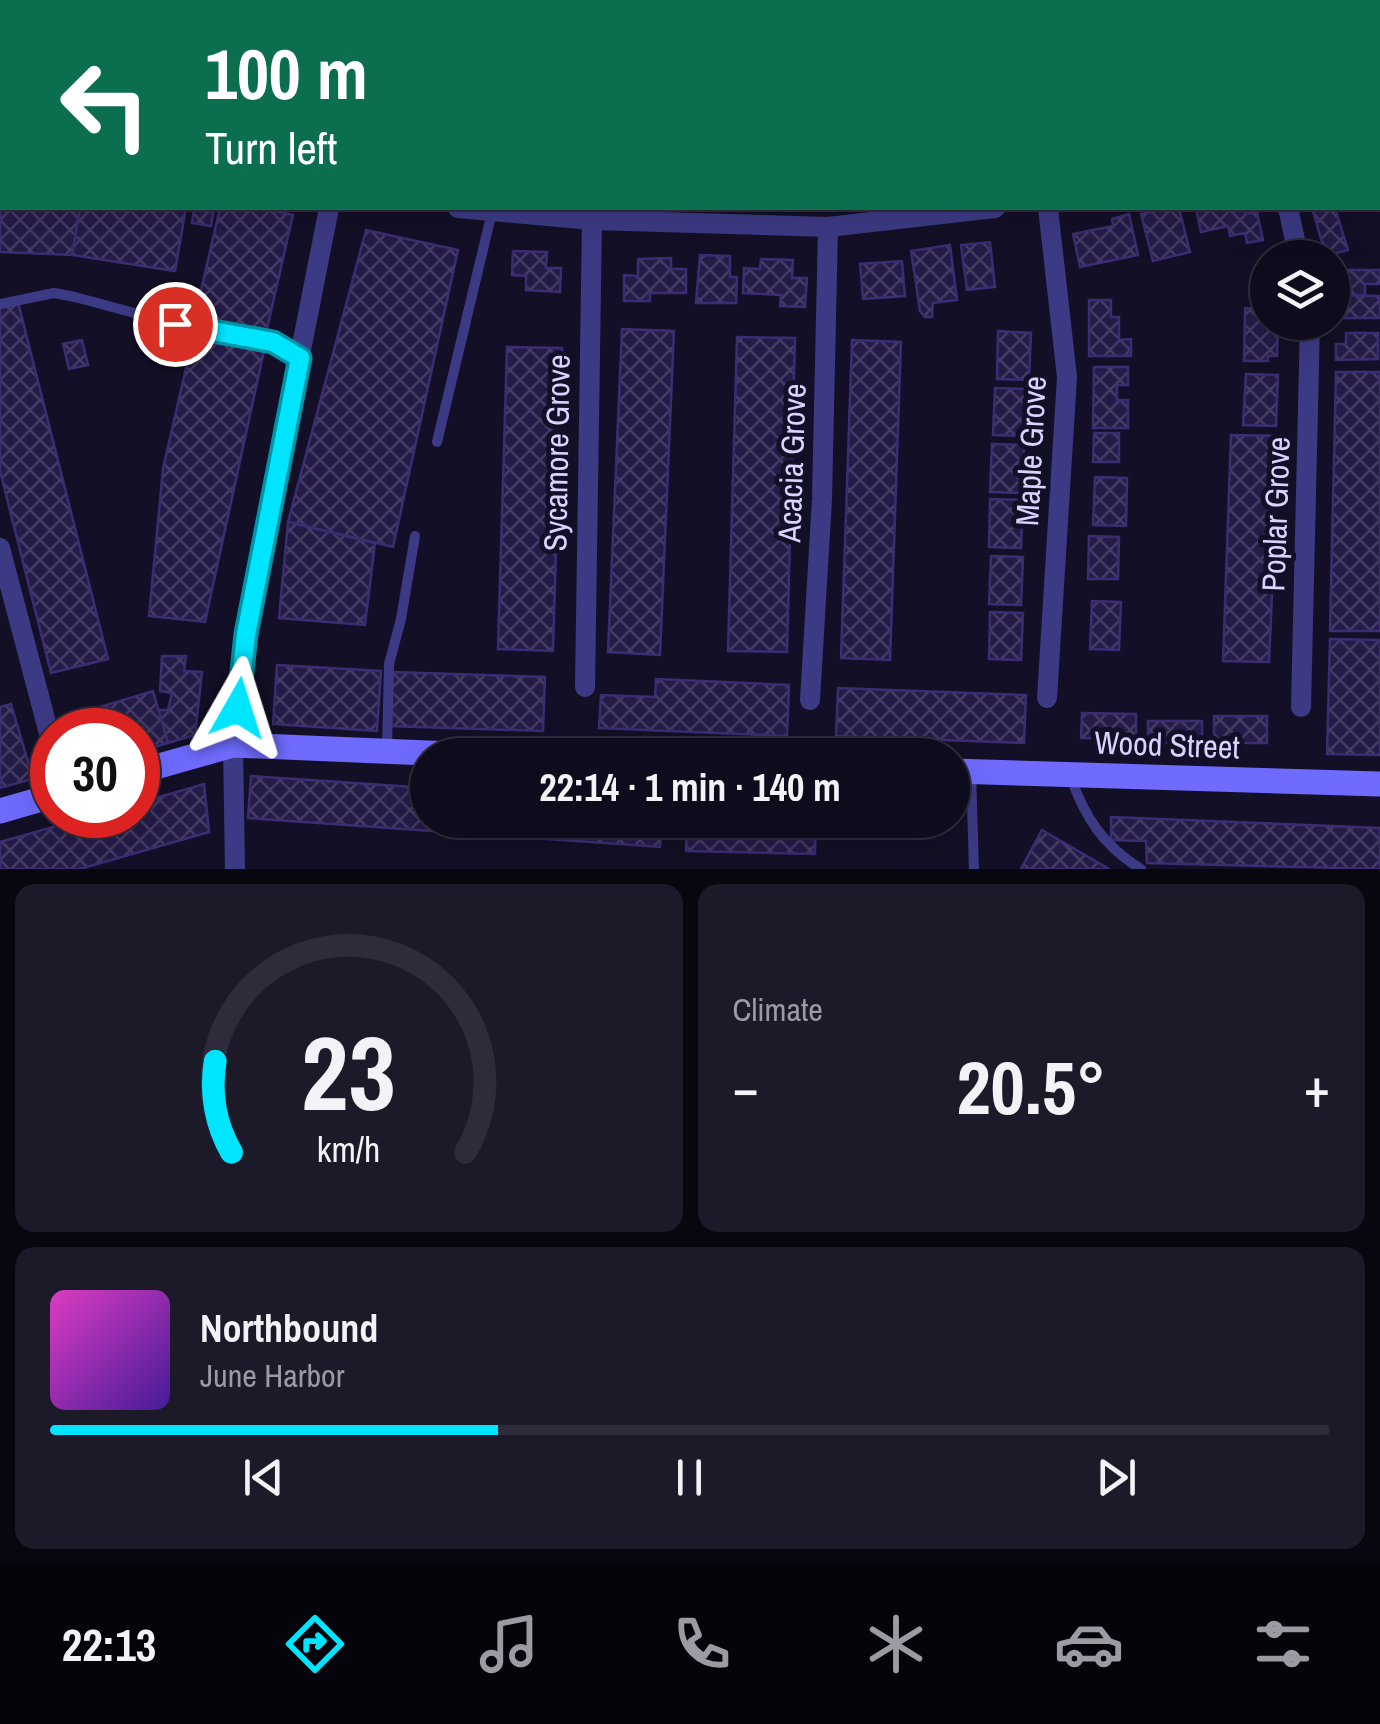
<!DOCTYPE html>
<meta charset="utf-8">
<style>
:root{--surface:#0e0b1c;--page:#1c1929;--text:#f1f3f6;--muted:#9b9ba3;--line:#2e2b3b;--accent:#00e5ff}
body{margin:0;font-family:"Archivo Narrow",sans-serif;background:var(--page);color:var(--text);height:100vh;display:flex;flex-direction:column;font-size:38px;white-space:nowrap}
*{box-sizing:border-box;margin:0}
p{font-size:32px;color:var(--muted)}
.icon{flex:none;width:55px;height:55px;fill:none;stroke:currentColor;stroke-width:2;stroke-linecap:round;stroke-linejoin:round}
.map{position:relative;height:869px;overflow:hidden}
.side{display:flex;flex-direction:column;gap:15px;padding:15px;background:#08060f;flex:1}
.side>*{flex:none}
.banner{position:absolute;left:0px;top:0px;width:1380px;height:210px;box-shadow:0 10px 40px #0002,0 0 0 2px var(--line);background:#0b6e4f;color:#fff;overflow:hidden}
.fabs{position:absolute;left:1250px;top:240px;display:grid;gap:20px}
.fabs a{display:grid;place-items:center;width:100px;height:100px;border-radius:50%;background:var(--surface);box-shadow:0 10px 40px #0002,0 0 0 2px var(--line);font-size:50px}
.speed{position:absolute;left:30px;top:708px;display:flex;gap:20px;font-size:50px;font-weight:700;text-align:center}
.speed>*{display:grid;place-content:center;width:130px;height:130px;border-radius:50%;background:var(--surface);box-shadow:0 10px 40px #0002,0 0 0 2px var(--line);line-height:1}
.speed .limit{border:15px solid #d22;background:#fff;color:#111}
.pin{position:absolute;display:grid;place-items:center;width:85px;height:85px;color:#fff;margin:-42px;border:5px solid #fff;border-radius:50%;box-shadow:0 2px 10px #0007}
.me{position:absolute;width:110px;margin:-55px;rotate:6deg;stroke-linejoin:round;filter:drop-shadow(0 0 8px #0008)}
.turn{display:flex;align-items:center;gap:35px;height:210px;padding:0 40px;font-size:45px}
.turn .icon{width:130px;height:130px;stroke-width:2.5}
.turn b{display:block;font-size:70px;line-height:85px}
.big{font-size:75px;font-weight:800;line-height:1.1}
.side .card{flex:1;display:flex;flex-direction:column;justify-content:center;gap:15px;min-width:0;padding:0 35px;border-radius:20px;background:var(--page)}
.side .dial{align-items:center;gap:0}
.dial svg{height:260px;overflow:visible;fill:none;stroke:var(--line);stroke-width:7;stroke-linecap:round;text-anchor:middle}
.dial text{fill:var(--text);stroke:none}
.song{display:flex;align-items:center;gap:30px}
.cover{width:120px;height:120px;border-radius:15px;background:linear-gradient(135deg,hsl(310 70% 55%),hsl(260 70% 35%))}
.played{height:10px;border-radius:5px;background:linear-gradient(90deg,var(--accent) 35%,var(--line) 35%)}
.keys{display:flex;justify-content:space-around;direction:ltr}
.heat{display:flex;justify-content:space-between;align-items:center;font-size:55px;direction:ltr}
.side .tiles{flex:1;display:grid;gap:15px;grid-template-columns:1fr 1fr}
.card:last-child{grid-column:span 2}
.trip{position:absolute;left:410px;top:738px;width:560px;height:100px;border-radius:50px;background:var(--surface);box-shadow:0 10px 40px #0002,0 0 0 2px var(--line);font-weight:800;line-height:100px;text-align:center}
.tabs{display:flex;height:160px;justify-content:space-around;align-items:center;background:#06040b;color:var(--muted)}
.tabs .icon{width:70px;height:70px}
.tabs .active{color:var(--accent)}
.tabs b{font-size:45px;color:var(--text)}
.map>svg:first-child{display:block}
</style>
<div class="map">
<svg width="1380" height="869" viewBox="0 0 1380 869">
<defs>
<pattern id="park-tufts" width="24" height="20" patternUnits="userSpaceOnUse" patternTransform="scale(2.5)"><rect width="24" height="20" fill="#12302f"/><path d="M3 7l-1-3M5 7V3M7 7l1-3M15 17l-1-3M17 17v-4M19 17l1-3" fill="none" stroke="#344d4e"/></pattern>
<pattern id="building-cross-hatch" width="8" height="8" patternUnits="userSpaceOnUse" patternTransform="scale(2.5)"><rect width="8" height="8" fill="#241b47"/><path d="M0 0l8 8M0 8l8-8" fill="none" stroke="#433b63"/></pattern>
</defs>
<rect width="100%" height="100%" fill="#130f26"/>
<!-- park -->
<path fill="url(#park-tufts)" d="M 412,0 L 1214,0 L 1214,2 L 411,2 Z"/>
<!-- building -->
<g fill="url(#building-cross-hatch)" stroke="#3b2d73" stroke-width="2.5">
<path d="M 0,177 L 2,208 L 80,208 L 72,255 L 0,252 Z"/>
<path d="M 80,208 L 186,208 L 175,271 L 72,255 Z"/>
<path d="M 194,208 L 214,208 L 211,226 L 192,223 Z"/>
<path d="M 220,208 L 262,208 L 293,215 L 266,333 L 195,316 Z"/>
<path d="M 1169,208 L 1179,208 L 1190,252 L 1153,261 L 1141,214 Z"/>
<path d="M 1196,208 L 1244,208 L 1245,214 L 1257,212 L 1263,240 L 1247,243 L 1245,233 L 1230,236 L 1228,226 L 1201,232 Z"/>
<path d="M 1312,208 L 1338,208 L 1335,208 L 1348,250 L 1326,256 Z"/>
<path d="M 1129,214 L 1138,255 L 1080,267 L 1073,234 L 1113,226 L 1112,219 Z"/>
<path d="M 366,230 L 458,250 L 393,547 L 288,522 Z"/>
<path d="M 990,242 L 995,287 L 967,290 L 961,245 Z"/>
<path d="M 950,245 L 957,300 L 933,303 L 932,317 L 925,317 L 920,311 L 911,251 Z"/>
<path d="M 513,251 L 547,252 L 546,268 L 561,268 L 560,292 L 526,290 L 526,276 L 512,275 Z"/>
<path d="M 700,255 L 730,256 L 730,277 L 737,277 L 736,303 L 696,303 Z"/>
<path d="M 671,258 L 671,269 L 686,269 L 686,293 L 650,293 L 650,301 L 624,301 L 624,275 L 638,276 L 638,259 Z"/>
<path d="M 761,259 L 793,260 L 792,278 L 807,278 L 805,307 L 780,306 L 781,295 L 743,293 L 744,268 L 760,269 Z"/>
<path d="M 902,261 L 905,296 L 863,299 L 860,264 Z"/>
<path d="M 1333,270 L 1380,270 L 1380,284 L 1365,284 L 1365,296 L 1333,295 Z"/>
<path d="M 1333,295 L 1380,296 L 1380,318 L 1333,318 Z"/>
<path d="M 157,298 L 172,301 L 169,318 L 153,316 Z"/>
<path d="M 1089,300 L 1111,300 L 1111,317 L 1119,317 L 1119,340 L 1131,339 L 1131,356 L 1089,356 Z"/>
<path d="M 18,302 L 108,659 L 51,673 L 0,471 L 0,307 Z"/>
<path d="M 1245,308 L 1268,309 L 1268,322 L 1278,322 L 1277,356 L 1268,356 L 1268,361 L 1244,361 Z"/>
<path d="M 622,329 L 674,331 L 660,655 L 608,652 Z"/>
<path d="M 998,331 L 1031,333 L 1029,380 L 997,379 Z"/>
<path d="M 194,333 L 265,346 L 205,622 L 149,616 L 163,469 Z"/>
<path d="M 1346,333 L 1378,333 L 1378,359 L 1336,360 L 1336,344 L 1346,344 Z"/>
<path d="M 737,337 L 795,338 L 787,652 L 728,651 Z"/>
<path d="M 82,340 L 88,365 L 69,369 L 63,344 Z"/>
<path d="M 852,340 L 901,342 L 890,660 L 841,658 Z"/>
<path d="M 507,347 L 562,348 L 553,651 L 498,649 Z"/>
<path d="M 1094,367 L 1128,367 L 1128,385 L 1117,385 L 1117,400 L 1128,400 L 1128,428 L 1093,428 Z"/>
<path d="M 1336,372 L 1380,372 L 1380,631 L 1330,631 Z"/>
<path d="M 1246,374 L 1278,375 L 1276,426 L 1243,425 Z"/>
<path d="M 995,388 L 1027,389 L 1026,436 L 993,435 Z"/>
<path d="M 1094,433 L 1119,433 L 1119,462 L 1093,462 Z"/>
<path d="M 1231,435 L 1279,436 L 1269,662 L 1223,661 Z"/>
<path d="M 992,444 L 1024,445 L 1022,493 L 990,492 Z"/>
<path d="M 1095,477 L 1127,478 L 1126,526 L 1093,525 Z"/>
<path d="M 990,499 L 1023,500 L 1021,548 L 989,547 Z"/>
<path d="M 288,522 L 375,543 L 365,625 L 279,618 Z"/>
<path d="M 1089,536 L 1119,537 L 1118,579 L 1088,579 Z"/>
<path d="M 991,556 L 1023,557 L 1021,605 L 989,604 Z"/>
<path d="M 1092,601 L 1121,602 L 1119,650 L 1090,649 Z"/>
<path d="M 990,612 L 1023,613 L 1021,660 L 989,659 Z"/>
<path d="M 1330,639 L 1380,640 L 1380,755 L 1327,754 Z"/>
<path d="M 162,656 L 186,656 L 184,671 L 202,672 L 195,735 L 168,743 L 158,710 L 168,710 L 172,693 L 160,691 Z"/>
<path d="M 277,665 L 381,671 L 377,731 L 273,724 Z"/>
<path d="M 391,672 L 545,677 L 543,731 L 389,726 Z"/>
<path d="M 656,679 L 789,685 L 787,736 L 599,728 L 601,695 L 655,697 Z"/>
<path d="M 838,688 L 1026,695 L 1024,743 L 836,736 Z"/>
<path d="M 153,691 L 168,743 L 138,752 L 138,730 L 62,730 L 59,719 Z"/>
<path d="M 11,704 L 33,779 L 0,788 L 0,707 Z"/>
<path d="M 1082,713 L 1136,714 L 1136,739 L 1081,738 Z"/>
<rect x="1214" y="716" width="53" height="27"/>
<rect x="1148" y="721" width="54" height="22"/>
<path d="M 251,776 L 428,788 L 428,820 L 662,820 L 660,847 L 248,818 Z"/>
<path d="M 204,784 L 209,832 L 80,869 L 0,869 L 0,842 L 95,815 L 138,815 L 138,803 Z"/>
<path d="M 1111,817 L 1380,828 L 1380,869 L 1147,863 L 1146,841 L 1111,840 Z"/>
<path d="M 687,820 L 816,820 L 815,854 L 686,851 Z"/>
<path d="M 1042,830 L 1109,869 L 1021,869 Z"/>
</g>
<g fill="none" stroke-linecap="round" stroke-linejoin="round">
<!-- path -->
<g stroke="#2fb8b0" stroke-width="5" stroke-dasharray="5 8" stroke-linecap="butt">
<path d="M 683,0 L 684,0"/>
<path d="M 758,0 L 762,2"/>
<path d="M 813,0 L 813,2"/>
<path d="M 825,0 L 825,2"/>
<path d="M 906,0 L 907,2"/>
<path d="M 1223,0 L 1224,2"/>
<path d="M 873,2 L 877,0"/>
<path d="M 1045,2 L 1046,0"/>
</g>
<!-- lane -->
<g stroke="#3d3a85" stroke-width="10">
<path d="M 508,0 L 508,2"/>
<path d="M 578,0 L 579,2"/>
<path d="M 0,304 L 54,293 L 75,297 L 175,324 L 273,342 L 299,357"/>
<path d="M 437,442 L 492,212"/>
<path d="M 387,750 L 389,664 L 401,619 L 415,536"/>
<path d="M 971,772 L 974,869"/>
<path d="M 1070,775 C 1084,816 1103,846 1141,869"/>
</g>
<!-- street -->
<g stroke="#3d3a85" stroke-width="20">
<path d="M 380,2 L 380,0"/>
<path d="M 1378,126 L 1380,125"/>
<path d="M 0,142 L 2,142"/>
<path d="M 458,208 L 592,220 L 828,227 L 995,208"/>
<path d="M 1288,208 L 1299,258"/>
<path d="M 0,548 L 52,745"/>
<path d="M 585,687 L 592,220"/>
<path d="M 1047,698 L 1067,377 L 1048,208"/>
<path d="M 810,700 L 822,499 L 828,227"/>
<path d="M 1301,707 L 1310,322"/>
<path d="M 235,869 L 233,745 L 245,634 L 329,208"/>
</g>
<!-- secondary -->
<g stroke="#6f6bff" stroke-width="25">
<path d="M 952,771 L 1380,784"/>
<path d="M 138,772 L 233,745 L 476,755"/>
<path d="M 0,811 L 52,796"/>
</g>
</g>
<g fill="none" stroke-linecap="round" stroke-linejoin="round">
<!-- route casing -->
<g stroke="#0095a6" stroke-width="25">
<path id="route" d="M 175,324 L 273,342 L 300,358 L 246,634 L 238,708"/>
</g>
<!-- route -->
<use href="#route" stroke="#00e5ff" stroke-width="18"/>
</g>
<g text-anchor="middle" stroke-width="10" stroke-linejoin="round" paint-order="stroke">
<!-- street labels -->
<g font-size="32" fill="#d9d4ff" stroke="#130f26">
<text transform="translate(1031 451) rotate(-87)" y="11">Maple Grove</text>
<text transform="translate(557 453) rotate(-89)" y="11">Sycamore Grove</text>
<text transform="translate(792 463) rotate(-88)" y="11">Acacia Grove</text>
<text transform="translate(1276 514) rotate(-88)" y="11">Poplar Grove</text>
<text transform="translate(1167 745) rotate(2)" y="11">Wood Street</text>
</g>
</g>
</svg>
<div class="fabs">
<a><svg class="icon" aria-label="layers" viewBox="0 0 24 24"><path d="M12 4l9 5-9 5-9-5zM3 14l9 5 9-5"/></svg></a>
</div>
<div class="speed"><div class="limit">30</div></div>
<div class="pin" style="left:175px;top:324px;background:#d93025"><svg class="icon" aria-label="arrive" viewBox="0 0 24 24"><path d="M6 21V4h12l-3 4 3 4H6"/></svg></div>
<svg class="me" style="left:238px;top:708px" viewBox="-20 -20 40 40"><path d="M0-17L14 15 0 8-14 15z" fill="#00e5ff" stroke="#fff" stroke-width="4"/></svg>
<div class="trip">22:14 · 1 min · 140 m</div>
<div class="banner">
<div class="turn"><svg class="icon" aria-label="left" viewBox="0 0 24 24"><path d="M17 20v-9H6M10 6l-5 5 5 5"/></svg><div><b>100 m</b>Turn left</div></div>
</div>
</div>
<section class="side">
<div class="tiles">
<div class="card dial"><svg viewBox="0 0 100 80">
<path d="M14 69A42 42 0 1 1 86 69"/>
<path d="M14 69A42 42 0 0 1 9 41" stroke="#00e5ff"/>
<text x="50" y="56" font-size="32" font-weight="700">23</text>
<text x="50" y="72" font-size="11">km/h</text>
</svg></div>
<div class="card"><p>Climate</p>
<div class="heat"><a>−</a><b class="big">20.5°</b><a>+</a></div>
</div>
<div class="card">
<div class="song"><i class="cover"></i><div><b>Northbound</b><p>June Harbor</p></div></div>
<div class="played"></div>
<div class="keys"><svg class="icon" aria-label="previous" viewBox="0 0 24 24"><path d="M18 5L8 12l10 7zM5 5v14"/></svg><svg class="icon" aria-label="pause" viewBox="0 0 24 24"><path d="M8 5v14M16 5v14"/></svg><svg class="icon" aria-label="next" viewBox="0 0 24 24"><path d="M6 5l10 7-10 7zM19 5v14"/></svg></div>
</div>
</div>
</section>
<nav class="tabs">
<b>22:13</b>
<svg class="icon active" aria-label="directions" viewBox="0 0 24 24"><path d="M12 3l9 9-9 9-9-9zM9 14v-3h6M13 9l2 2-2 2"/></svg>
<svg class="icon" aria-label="music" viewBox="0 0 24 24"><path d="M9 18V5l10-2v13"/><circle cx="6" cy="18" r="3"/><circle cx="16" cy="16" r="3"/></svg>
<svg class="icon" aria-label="phone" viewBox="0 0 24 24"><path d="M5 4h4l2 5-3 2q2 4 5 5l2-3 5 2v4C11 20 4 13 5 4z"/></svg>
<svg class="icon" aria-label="climate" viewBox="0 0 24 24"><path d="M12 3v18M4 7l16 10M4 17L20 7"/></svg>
<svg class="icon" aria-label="car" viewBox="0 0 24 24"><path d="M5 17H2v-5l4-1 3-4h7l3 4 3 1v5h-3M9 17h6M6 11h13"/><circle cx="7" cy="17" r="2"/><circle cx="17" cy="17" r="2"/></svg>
<svg class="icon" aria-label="filters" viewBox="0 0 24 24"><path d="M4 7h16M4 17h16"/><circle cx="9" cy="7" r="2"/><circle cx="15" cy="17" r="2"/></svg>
</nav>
